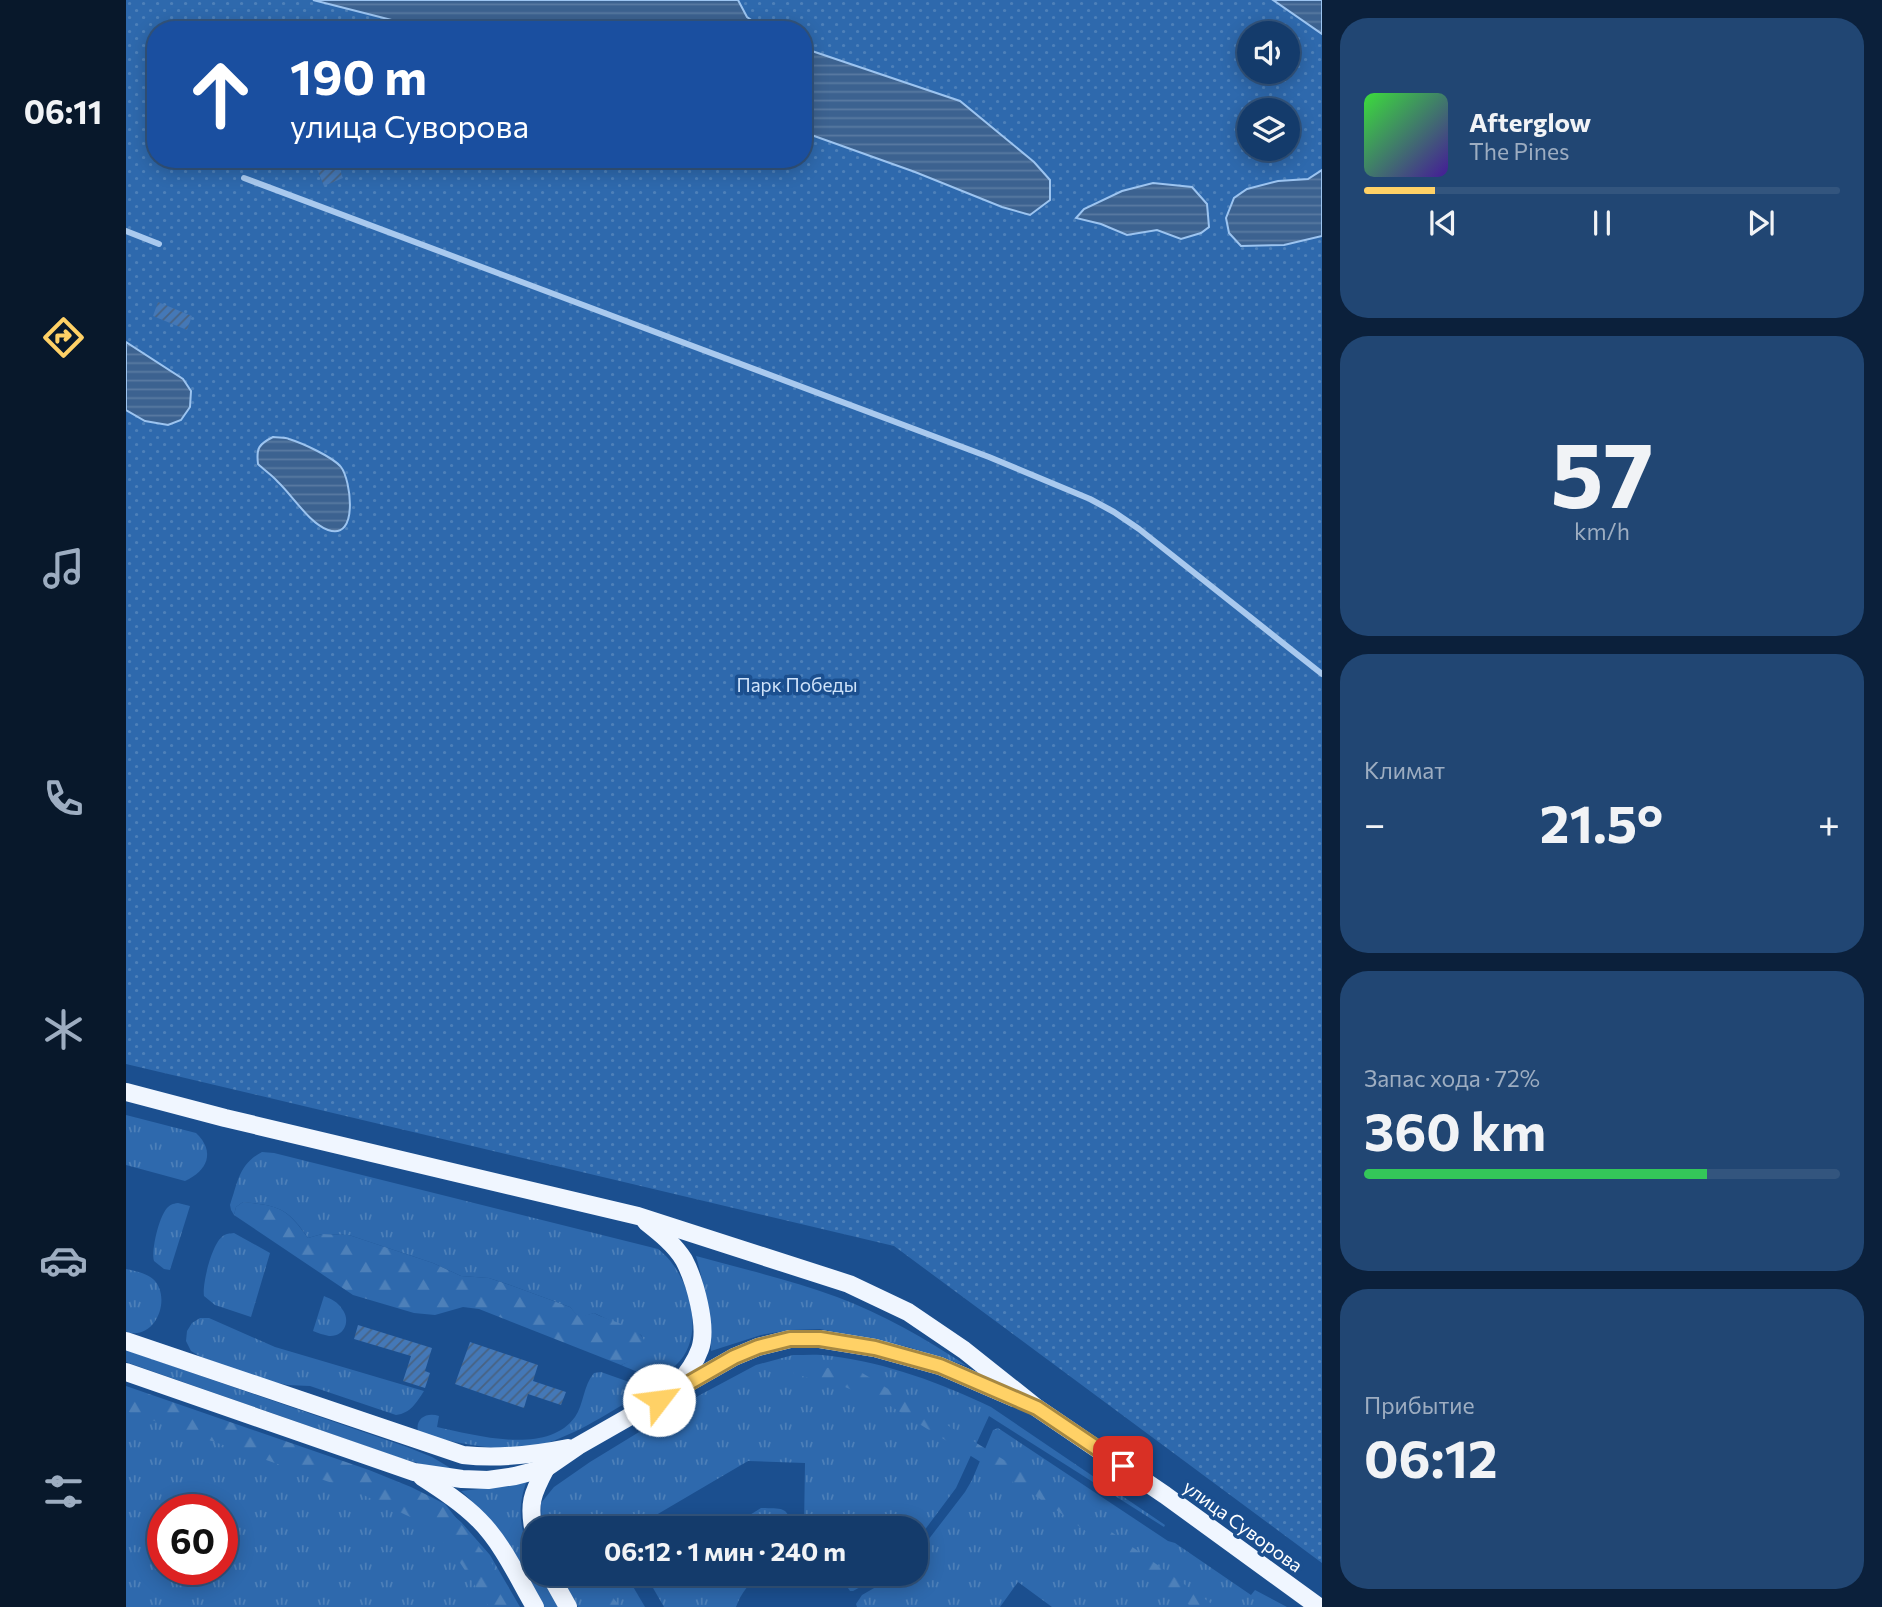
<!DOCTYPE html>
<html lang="ru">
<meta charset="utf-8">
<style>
:root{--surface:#143b6b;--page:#214673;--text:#f1f3f6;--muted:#9dadc1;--line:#33557e;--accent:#ffd166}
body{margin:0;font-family:Commissioner,sans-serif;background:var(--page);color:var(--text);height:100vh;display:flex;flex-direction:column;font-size:26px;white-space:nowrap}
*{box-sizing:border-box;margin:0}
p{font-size:23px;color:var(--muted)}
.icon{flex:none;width:38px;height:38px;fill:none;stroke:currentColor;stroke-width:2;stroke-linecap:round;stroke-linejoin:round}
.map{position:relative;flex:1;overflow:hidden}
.panel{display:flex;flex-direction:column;gap:18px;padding:18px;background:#0b203b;width:560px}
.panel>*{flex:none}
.banner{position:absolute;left:21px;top:21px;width:665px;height:147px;border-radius:28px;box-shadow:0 4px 18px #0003,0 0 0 2px var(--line);background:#1a4fa0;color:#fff;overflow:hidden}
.fabs{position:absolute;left:1111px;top:21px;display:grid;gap:14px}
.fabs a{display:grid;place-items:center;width:63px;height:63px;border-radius:50%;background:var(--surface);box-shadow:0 4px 18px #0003,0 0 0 2px var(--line);font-size:35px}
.speed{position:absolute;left:21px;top:1494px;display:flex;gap:14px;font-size:35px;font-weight:700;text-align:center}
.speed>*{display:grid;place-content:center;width:91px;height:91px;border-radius:50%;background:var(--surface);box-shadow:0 4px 18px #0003,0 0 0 2px var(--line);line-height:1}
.speed .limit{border:10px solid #d22;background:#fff;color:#111}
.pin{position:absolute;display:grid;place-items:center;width:60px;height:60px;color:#fff;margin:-30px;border-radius:14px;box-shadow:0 4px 10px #0006}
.me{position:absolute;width:77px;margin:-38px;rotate:60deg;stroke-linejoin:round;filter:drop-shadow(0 0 5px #0008)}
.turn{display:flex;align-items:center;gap:24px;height:147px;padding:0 28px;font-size:32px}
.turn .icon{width:91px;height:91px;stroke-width:2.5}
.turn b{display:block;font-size:49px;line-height:60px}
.big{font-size:52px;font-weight:700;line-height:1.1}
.panel .widget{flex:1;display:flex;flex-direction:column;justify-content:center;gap:10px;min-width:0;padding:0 24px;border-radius:28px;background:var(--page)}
.panel .dial{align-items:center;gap:0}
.dial b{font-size:91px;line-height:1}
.song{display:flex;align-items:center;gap:21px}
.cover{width:84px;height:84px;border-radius:10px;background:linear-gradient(135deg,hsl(120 70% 55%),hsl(260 70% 35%))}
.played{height:7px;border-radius:4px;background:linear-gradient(90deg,var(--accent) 15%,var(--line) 15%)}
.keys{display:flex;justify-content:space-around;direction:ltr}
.heat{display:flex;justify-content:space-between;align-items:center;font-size:38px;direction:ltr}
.charge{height:10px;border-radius:5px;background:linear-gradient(90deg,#34c759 72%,var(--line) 0)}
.trip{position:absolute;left:396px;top:1516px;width:406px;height:70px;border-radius:28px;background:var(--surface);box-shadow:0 4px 18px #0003,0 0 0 2px var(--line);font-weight:700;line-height:70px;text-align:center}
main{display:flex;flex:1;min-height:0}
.tab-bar{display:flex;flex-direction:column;width:126px;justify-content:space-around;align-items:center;background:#08182b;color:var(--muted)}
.tab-bar .icon{width:49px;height:49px}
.tab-bar .current{color:var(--accent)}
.tab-bar b{font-size:32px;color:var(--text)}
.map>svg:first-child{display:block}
</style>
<main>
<nav class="tab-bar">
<b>06:11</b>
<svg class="icon current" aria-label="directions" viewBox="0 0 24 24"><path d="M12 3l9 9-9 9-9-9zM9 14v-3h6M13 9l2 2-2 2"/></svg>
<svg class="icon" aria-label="music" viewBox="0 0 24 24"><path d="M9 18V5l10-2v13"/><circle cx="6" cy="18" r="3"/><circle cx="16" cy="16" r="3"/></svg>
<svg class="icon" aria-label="phone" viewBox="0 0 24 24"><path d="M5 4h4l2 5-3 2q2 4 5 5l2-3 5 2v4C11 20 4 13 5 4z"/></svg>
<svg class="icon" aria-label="climate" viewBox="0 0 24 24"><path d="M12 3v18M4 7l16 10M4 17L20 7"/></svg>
<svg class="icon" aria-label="car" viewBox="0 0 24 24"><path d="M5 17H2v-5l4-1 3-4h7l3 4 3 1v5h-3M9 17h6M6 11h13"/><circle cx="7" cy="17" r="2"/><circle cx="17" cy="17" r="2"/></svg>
<svg class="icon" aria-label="filters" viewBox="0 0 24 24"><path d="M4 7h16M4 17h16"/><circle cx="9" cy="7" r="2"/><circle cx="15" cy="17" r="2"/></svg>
</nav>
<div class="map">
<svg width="1196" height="1607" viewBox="0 0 1196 1607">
<defs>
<pattern id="grass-tufts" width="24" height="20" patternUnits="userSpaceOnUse" patternTransform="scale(1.75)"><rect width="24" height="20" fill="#2e69ad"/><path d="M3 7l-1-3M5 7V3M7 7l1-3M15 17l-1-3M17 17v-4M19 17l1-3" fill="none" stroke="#4d80b9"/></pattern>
<pattern id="forest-firs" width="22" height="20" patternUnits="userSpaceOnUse" patternTransform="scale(1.75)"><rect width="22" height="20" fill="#2e69ad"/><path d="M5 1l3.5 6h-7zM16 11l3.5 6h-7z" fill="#4d80b9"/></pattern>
<pattern id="park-dots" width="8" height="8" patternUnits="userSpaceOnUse" patternTransform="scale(1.75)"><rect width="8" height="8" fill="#2e69ad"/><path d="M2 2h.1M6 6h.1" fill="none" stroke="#4d80b9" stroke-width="1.8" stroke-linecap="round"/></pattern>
<pattern id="water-rules" width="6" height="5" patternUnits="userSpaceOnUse" patternTransform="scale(1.75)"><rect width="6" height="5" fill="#3c6290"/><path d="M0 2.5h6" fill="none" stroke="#597aa1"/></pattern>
<pattern id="building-hatch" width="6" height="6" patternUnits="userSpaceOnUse" patternTransform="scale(1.75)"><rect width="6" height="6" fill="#4478b7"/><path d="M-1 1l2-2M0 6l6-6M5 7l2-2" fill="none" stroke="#486282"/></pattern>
</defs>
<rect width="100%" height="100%" fill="#1b4f8f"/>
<!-- grass -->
<g fill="url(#grass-tufts)" fill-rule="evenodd">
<path d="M 0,1115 L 70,1133 C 90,1152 81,1171 59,1181 L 0,1165 Z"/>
<path d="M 136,1152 L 148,1153 L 532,1249 C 563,1272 582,1336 550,1365 C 545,1370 539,1375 532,1376 C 519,1376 507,1370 495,1365 C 509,1359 525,1351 515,1335 L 468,1313 L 453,1318 L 444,1307 L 384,1285 L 363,1278 L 335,1276 L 307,1263 L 223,1235 L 196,1234 L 182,1238 C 161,1207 152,1206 117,1202 L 110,1207 L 108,1215 L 105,1210 L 104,1205 C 112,1182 113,1164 136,1152 Z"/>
<path d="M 52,1203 L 64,1206 L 44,1270 L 38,1269 L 28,1261 C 25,1250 33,1217 41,1208 C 45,1204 46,1204 52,1203 Z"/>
<path d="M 108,1233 L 144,1253 L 125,1317 L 89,1305 L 78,1296 C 76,1284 86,1243 97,1236 C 101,1233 103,1234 108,1233 Z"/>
<path d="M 570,1256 C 617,1269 665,1280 711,1297 C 757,1314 800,1339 841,1366 L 782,1347 L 694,1329 L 664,1330 L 635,1335 L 585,1351 C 584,1318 579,1288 570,1256 Z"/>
<path d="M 0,1269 C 9,1271 20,1273 27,1279 C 46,1296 31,1341 0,1332 Z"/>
<path d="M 198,1296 C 205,1299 212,1302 216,1309 C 225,1320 219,1337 203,1336 C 198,1335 192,1333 187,1331 Z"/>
<path d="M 74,1318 L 83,1318 L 149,1347 L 298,1391 C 290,1403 285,1413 270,1415 L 184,1386 L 161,1385 L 139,1380 L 75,1357 L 65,1351 L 60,1341 L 61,1331 L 66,1323 Z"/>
<path d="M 0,1350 L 281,1447 L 306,1457 L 326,1469 L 303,1466 L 277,1459 L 0,1362 Z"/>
<path d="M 667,1355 C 680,1355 693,1354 705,1356 C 761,1363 815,1383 865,1407 L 1039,1525 L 1038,1527 L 863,1416 L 830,1488 L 789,1543 L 789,1528 L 678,1528 L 679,1463 L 622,1461 L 508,1528 L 416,1528 L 415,1503 L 428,1487 L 464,1462 L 572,1396 L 630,1365 Z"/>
<path d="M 475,1372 L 506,1383 L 510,1389 L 508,1396 L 503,1401 C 473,1419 440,1440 405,1447 C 382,1451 357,1447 334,1443 C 320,1440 306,1438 292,1432 C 289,1418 301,1412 313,1416 L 311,1427 C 349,1435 421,1456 449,1417 C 458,1404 457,1386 468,1373 Z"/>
<path d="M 0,1389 L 317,1507 L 335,1522 L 364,1555 L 394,1607 L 0,1607 ZM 37,1510 L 96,1510 L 96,1570 L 37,1570 Z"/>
<path d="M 872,1428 L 1042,1541 L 1049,1543 L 1125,1595 L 1129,1590 L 1161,1607 L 926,1607 L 892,1582 L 874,1607 L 731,1607 L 730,1604 L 736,1595 L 774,1573 L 789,1573 L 789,1557 L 839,1492 L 846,1480 L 867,1430 Z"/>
<path d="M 401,1480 C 391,1507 394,1524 402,1551 C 405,1559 408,1565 408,1573 L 412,1573 L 432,1607 L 418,1607 C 393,1566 371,1522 335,1491 L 380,1486 Z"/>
<path d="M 635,1508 C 654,1509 664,1505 664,1528 L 603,1528 Z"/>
<path d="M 433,1573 L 499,1573 L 519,1607 L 452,1607 Z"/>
<path d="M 528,1573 L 635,1573 C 624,1582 615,1593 610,1607 L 538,1607 L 523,1581 L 523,1576 Z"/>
<path d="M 705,1573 L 760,1573 L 727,1591 L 724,1591 L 720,1585 Z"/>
</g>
<!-- forest -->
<g fill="url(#forest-firs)">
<path d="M 117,1202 C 153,1206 160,1207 182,1238 L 196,1234 L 223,1235 L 307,1263 L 335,1276 L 363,1278 L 384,1285 L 444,1307 L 453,1317 L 468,1313 C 481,1321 518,1327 519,1344 C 519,1358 505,1361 495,1365 L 353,1309 L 337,1307 L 309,1315 L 288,1313 L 227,1295 L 108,1215 L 110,1207 Z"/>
<path d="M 664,1364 L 733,1371 L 927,1490 L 1090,1607 L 1066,1607 L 919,1502 L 766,1407 L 719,1387 L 668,1374 Z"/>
<path d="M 0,1386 L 243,1470 L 285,1487 L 319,1504 L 365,1562 L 391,1607 L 363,1607 L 325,1549 L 297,1523 L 229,1491 L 0,1411 Z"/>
<path d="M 455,1573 C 478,1573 472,1575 483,1592 C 486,1597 491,1602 494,1607 L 465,1607 L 455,1587 Z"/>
</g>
<!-- park -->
<path fill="url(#park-dots)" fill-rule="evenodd" d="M 0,0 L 1196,0 L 1196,1563 L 768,1246 L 0,1064 ZM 30,30 L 677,30 L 677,159 L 30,159 ZM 1124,33 L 1162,33 L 1162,72 L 1124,72 ZM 1124,110 L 1162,110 L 1162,149 L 1124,149 Z"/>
<!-- water -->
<g fill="url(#water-rules)" stroke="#9cc4f0" stroke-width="2">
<path d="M 187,0 L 612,0 L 621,17 L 640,30 L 305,30 Z"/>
<path d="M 1147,0 L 1196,0 L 1196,34 Z"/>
<path d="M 677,48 L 834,101 L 908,162 L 924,180 L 924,200 L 904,215 L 876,207 L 789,172 L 677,132 Z"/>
<path d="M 1196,170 L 1196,236 L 1158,245 L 1115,246 L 1103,233 L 1100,218 L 1108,198 L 1121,189 L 1152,181 L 1182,179 Z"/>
<path d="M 1027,183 L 1066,187 L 1081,204 L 1083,227 L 1075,233 L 1055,239 L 1031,230 L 1001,235 L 975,224 L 950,218 L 958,209 L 996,191 Z"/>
<path d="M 0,342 L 57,379 L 65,391 L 64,407 L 55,420 L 42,425 L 19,421 L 0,410 Z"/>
<path d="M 147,437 C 152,438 159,437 163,439 C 176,443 207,457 215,467 C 225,480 233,541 202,530 C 183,523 166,495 152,482 C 146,475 138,470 132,464 C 130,448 133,444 147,437 Z"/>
</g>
<!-- building -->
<g fill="url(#building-hatch)">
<path d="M 210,161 L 217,178 L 198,186 L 191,169 Z"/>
<path d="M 32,302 L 66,316 L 61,330 L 27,316 Z"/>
<path d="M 232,1325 L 306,1348 L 299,1371 L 304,1373 L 299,1388 L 277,1381 L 285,1356 L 228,1339 Z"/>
<path d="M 344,1342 L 412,1365 L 407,1381 L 440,1392 L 435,1405 L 402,1394 L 398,1408 L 329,1384 Z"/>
</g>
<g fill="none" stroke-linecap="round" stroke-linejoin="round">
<!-- pedestrian -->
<g stroke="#a9c9ee" stroke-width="6">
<path d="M 118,178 L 863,457 L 964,499 L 988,512 L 1013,529 L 1196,674"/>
<path d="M 0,231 L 33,244"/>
</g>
<!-- primary -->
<g stroke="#f0f6ff" stroke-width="18">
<path d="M 0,1092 L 99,1118 L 512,1216 L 723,1284 L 782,1312 L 838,1350 L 911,1408 L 1039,1495 L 1193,1607"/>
<path d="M 520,1222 C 534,1233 549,1245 558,1260 C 569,1281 582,1327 574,1349 C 569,1363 561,1374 551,1385"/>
<path d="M 0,1341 L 337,1455 C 373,1459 407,1455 442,1448"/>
<path d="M 0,1372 L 288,1472 L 336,1479 L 362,1480 L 389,1476 L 420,1468 L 452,1446 L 608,1357 L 632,1347 L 664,1339 L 694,1339 L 749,1348 L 814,1366 L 888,1398"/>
<path d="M 296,1477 C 316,1490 336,1503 353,1520 C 377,1544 392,1578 409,1607"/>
<path d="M 408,1533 C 402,1504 406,1494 420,1468"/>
<path d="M 423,1573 L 442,1607"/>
</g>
</g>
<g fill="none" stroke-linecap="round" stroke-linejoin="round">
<!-- route casing -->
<g stroke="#a68842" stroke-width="18">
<path id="route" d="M 533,1400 L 608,1357 L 632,1347 L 664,1339 L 694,1339 L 749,1348 L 814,1366 L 911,1408 L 997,1466"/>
</g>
<!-- route -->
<use href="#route" stroke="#ffd166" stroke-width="12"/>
</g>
<g text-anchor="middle" stroke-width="7" stroke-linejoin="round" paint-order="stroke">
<!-- park labels -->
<g font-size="19" fill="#cfe3fa" stroke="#1b4f8f">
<text x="671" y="692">Парк Победы</text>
</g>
<!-- street labels -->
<g font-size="19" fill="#fff" stroke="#1b4f8f">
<text transform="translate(1117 1526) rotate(36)" y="7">улица Суворова</text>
</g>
</g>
</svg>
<div class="fabs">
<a><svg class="icon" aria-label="sound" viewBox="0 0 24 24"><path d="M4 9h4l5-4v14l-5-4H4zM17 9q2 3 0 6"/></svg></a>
<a><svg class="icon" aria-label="layers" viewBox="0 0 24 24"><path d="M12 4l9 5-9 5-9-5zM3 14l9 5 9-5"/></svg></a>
</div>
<div class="speed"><div class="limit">60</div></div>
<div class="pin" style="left:997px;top:1466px;background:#d93025"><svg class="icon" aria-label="arrive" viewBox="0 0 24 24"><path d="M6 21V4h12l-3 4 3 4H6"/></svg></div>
<svg class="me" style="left:533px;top:1400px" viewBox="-20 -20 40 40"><circle r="19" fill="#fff"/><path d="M0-13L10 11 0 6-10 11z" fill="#ffd166"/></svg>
<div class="trip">06:12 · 1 мин · 240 m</div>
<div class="banner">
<div class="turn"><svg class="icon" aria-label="ahead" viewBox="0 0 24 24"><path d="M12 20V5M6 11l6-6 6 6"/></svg><div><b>190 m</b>улица Суворова</div></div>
</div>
</div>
<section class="panel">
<div class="widget">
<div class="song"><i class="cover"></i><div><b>Afterglow</b><p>The Pines</p></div></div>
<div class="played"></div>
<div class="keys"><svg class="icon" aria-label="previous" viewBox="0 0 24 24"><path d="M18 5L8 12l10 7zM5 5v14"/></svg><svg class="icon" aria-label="pause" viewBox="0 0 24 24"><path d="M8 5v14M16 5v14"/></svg><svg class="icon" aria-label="next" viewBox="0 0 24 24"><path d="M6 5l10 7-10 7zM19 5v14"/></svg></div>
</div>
<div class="widget dial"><b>57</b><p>km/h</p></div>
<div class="widget"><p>Климат</p>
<div class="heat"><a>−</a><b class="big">21.5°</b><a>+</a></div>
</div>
<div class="widget"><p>Запас хода · 72%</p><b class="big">360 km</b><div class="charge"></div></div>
<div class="widget"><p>Прибытие</p><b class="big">06:12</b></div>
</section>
</main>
